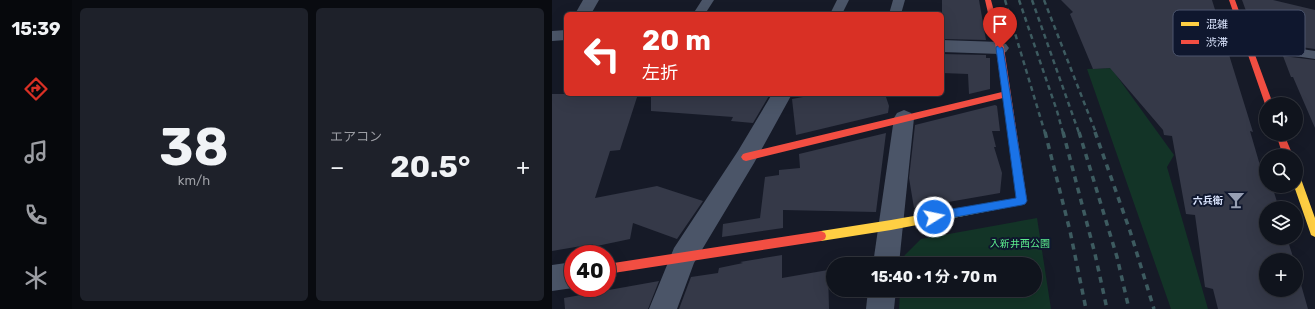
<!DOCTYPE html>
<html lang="ja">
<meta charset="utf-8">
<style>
:root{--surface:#10141d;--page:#1e212a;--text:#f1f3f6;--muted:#9c9ea4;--line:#30333b;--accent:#d93025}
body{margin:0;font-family:Rubik,"Noto Sans JP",sans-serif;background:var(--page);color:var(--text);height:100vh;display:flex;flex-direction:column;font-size:15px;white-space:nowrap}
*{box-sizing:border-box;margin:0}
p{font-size:13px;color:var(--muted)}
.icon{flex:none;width:22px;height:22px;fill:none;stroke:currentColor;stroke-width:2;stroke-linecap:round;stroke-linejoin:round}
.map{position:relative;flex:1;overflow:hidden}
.panel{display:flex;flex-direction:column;gap:8px;padding:8px;background:#090b10;width:480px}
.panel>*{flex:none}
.guide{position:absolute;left:12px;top:12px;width:380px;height:84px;border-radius:6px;box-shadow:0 4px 16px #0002,0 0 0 1px var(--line);background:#d93025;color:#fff;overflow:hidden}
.fabs{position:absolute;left:707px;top:97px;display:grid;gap:8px}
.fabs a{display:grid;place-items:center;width:44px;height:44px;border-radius:50%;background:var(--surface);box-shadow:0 4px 16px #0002,0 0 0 1px var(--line);font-size:20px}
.speed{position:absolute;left:12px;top:245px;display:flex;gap:8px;font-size:20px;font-weight:700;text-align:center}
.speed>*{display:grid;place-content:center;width:52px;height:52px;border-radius:50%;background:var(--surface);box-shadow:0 4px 16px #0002,0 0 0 1px var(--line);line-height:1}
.speed .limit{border:6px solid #d22;background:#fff;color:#111}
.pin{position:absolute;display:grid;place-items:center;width:34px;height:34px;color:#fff;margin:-41px -17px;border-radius:50% 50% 50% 0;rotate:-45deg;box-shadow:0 0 4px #0007}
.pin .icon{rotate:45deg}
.me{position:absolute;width:44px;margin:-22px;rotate:80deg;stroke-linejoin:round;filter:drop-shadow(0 0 3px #0008)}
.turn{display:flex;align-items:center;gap:14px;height:84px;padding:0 12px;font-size:18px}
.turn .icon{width:52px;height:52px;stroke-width:2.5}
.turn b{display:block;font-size:28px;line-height:34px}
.big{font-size:30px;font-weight:700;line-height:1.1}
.panel .widget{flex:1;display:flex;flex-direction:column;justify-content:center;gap:6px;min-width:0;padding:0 14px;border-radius:6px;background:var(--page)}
.panel .dial{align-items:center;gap:0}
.dial b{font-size:52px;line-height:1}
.heat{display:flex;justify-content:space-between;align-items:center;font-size:22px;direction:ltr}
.panel .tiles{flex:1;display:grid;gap:8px;grid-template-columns:repeat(2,1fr)}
.trip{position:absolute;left:274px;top:257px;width:216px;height:40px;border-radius:20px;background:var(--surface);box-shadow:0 4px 16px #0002,0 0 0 1px var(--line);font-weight:700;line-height:40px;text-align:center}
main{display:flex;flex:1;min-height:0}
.tabs{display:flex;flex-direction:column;width:72px;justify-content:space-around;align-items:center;background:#06080c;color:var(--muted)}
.tabs .icon{width:28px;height:28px}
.tabs .active{color:var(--accent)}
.tabs b{font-size:18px;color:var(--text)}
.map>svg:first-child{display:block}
</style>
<main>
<nav class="tabs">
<b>15:39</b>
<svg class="icon active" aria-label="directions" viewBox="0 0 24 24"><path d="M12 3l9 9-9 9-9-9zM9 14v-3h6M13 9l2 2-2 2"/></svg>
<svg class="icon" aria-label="music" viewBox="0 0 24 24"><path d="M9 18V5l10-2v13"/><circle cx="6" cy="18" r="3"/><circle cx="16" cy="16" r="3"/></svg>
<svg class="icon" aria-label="phone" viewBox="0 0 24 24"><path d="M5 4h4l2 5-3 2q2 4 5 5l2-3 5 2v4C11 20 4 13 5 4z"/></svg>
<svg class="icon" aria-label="climate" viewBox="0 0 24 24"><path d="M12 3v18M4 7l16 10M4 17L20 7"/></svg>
</nav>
<section class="panel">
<div class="tiles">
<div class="widget dial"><b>38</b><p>km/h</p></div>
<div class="widget"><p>エアコン</p>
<div class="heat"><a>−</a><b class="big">20.5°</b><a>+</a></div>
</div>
</div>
</section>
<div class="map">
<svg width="763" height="309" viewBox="0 0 763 309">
<rect width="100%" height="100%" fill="#161a27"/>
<!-- green -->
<g fill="#133427">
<path d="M 559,68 L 622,155 L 615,167 L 656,309 L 619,309 L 535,69 Z"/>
<path d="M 485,218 L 499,309 L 347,309 L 348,290 L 483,290 L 483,264 L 351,264 L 351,257 L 369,239 Z"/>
</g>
<!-- building -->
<g fill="#353948">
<path d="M 390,0 L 427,0 L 434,40 L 390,39 Z"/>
<path d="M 509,0 L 660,0 L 701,132 L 698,131 L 714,186 L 720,186 L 727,208 L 714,208 L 714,238 L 735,238 L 742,260 L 714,260 L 714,290 L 744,290 L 744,267 L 756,309 L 666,309 L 661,289 L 653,287 L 643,215 L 634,214 L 620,136 L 612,135 L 611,130 L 558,68 L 541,69 L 518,14 L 521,12 Z"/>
<path d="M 690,0 L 721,0 L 763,10 L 763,49 L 713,42 L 697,19 Z"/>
<path d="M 390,54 L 434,55 L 434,58 L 438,58 L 438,89 L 417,94 L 416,74 L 390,73 Z"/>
<path d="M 731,56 L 763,60 L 763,128 L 741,77 L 739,77 Z"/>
<path d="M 0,94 L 86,94 L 68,150 L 58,151 L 43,198 L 105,186 L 151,201 L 125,239 L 81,223 L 78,239 L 40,247 L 41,244 L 0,251 Z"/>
<path d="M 99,94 L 218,94 L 201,123 L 179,121 L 181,117 L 99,111 Z"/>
<path d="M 267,94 L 333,94 L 337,106 L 336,113 L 244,135 L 240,99 Z"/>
<path d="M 443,105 L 445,106 L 448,131 L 440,131 L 444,147 L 442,147 L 450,173 L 448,193 L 362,208 L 357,178 L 363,125 Z"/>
<path d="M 334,133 L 324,212 L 231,210 L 231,228 L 170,237 L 171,224 L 208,218 L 213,177 L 227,175 L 227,170 L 248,168 L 247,154 Z"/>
<path d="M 230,255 L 230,278 L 276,270 L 277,309 L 127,309 L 139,277 L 166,273 L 167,268 L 191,263 L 188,262 Z"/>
<path d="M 107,281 L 96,309 L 13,309 L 12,298 Z"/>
</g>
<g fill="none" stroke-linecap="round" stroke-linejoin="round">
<!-- lane -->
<g fill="#4b5568" fill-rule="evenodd">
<path d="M 150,0 L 162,0 L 153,14 L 141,14 Z"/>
<path d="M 285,0 L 297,0 L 290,14 L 278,14 Z"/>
<path d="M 341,0 L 353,0 L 349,14 L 337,14 Z"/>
<path d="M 696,41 L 763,51 L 763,59 L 691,48 L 690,45 L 691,42 Z"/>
</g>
<!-- street -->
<g fill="#4b5568" fill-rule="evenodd">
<path d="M 31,0 L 47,0 L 39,14 L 23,14 Z"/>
<path d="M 14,30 L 14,40 L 0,41 L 0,31 Z"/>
<path d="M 390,40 L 448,42 L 454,44 L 457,48 L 454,52 L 448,54 L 390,52 Z"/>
<path d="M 220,94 L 240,94 L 202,163 L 142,263 L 125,309 L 97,309 L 122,248 L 186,151 Z"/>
<path d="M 352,110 L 359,113 L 362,118 L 347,264 L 321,264 L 342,118 L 345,113 Z"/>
<path d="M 21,262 L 21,288 L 0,291 L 0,265 Z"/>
<path d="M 316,290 L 344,290 L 342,309 L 314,309 Z"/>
</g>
<!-- slow -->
<g fill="#ffcf43" fill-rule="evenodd">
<path d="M 744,175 L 747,176 L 749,179 L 763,218 L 763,237 L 759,235 L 758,232 L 742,186 L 744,186 Z"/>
<path d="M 453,200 L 456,201 L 458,204 L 456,207 L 453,208 L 339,230 L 269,241 L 265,239 L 264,236 L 265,233 L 269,231 L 339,220 Z"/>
</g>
<!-- jam -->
<g fill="#f24e42" fill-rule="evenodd">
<path d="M 433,0 L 439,0 L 452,48 L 475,201 L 473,204 L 453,208 L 450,207 L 448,204 L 450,201 L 465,198 L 451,98 L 194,161 L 191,160 L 189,157 L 191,154 L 194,153 L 450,92 L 444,48 Z"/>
<path d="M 677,0 L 683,0 L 721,104 L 714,104 L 714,106 L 713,104 Z"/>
<path d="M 724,134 L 732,134 L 741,156 L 731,156 Z"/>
<path d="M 269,231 L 273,233 L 274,236 L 273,239 L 269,241 L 55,274 L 55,264 Z"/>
</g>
<!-- rail-far1 -->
<g stroke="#3d5b60" stroke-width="2.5" stroke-dasharray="5 4" stroke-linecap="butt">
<path d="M 453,0 L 493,133"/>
<path d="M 467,0 L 505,111 L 511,133"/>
<path d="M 480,0 L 527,133"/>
<path d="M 492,0 L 544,133"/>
</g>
<!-- rail -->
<g stroke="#3d5b60" stroke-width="3.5" stroke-dasharray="6 5.5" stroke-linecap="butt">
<path d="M 493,132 L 518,231 L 534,309"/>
<path d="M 511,132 L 543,254 L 555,309"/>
<path d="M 527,132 L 565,257 L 577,309"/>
<path d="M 543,132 L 578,231 L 602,309"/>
</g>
</g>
<!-- route -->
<path fill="#1a73e8" stroke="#114b97" d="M 445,46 L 448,46 L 451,48 L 475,201 L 473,204 L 470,205 L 382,221 L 379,220 L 377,217 L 379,214 L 382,212 L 464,198 L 444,48 Z"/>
<!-- icons -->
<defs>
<g id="bar-bare" transform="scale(1.38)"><path d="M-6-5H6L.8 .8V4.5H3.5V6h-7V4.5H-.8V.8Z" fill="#979fb3" stroke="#0f172e" stroke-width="2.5" paint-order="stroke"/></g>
</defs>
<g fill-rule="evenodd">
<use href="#bar-bare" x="684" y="200"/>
</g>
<g text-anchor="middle" stroke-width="4" stroke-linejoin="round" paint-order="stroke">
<!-- poi labels -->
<g font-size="10" font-weight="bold" fill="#dce6ff" stroke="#0f172e" text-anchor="end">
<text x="671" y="204">六兵衛</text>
</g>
<!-- park labels -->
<g font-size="10" fill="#5ceb8c" stroke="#0f172e">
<text x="468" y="247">入新井西公園</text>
</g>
</g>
<!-- legend -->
<rect x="621" y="10" width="132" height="46" rx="6" fill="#0f172e" stroke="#4c556d" stroke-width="1"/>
<rect x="629" y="22" width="18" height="4" fill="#ffcf43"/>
<rect x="629" y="40" width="18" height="4" fill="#f24e42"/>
<g font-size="11" fill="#dce6ff">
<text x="654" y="28">混雑</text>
<text x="654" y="46">渋滞</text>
</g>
</svg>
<div class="fabs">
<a><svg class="icon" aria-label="sound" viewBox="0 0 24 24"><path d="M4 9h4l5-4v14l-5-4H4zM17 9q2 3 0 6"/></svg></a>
<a><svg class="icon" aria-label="search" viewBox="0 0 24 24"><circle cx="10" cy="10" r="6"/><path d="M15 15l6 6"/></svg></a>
<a><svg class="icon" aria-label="layers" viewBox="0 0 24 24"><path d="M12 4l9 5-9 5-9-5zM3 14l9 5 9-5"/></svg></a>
<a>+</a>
</div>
<div class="speed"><div class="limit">40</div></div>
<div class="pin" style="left:448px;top:48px;background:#d93025"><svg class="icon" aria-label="arrive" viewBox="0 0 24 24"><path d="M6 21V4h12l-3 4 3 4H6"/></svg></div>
<svg class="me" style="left:382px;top:217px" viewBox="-20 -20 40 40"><circle r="17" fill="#1a73e8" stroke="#fff" stroke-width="3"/><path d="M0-11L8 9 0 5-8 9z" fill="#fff"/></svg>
<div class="trip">15:40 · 1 分 · 70 m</div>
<div class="guide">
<div class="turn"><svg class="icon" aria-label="left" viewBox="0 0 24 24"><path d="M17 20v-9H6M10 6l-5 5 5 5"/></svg><div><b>20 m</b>左折</div></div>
</div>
</div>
</main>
